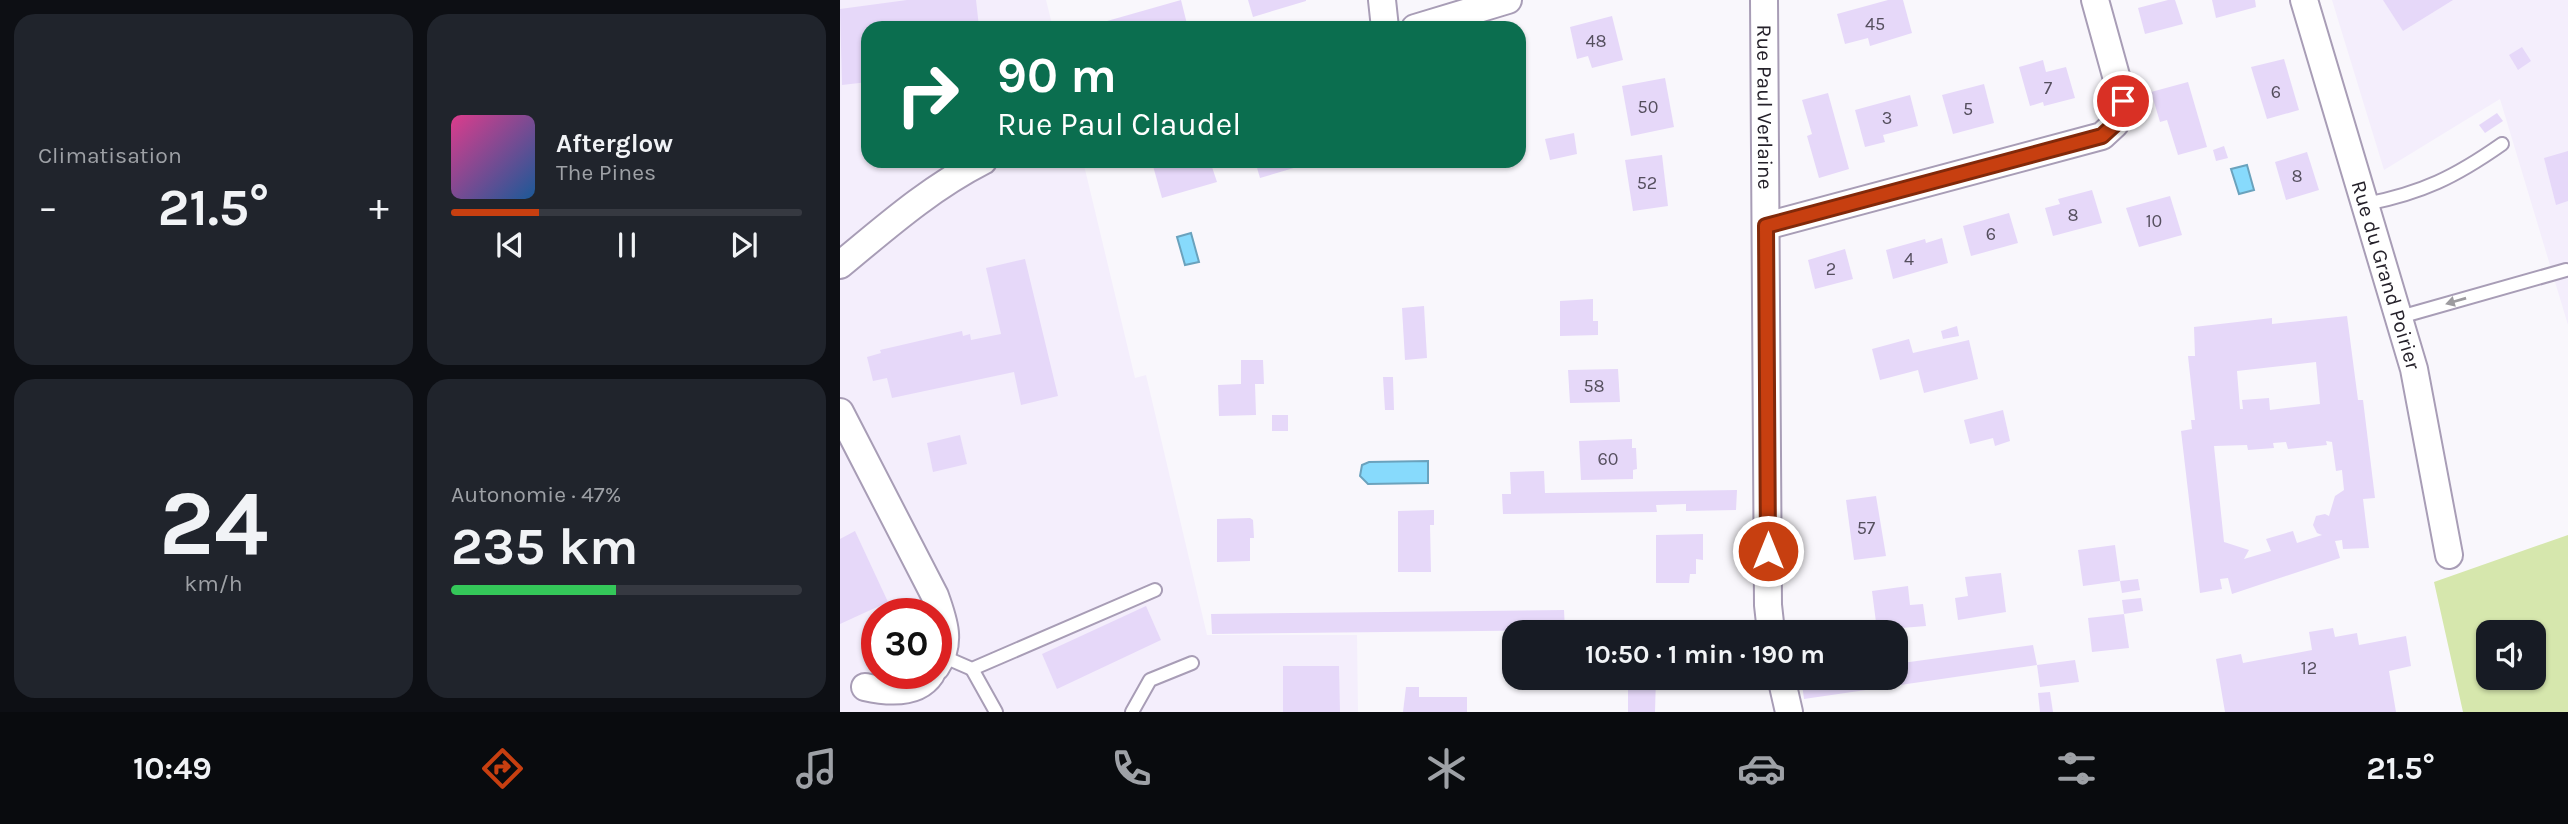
<!DOCTYPE html>
<html lang="fr">
<meta charset="utf-8">
<style>
:root{--surface:#171b24;--page:#20242c;--text:#f1f3f6;--muted:#9ea1a6;--line:#363941;--accent:#c73f10}
body{margin:0;font-family:Karla,sans-serif;background:var(--page);color:var(--text);height:100vh;display:flex;flex-direction:column;font-size:26px;white-space:nowrap}
*{box-sizing:border-box;margin:0}
p{font-size:23px;color:var(--muted)}
.icon{flex:none;width:38px;height:38px;fill:none;stroke:currentColor;stroke-width:2;stroke-linecap:round;stroke-linejoin:round}
.map{position:relative;flex:1;overflow:hidden}
.drawer{display:flex;flex-direction:column;gap:14px;padding:14px;background:#0d0f14;width:840px}
.drawer>*{flex:none}
.guide{position:absolute;left:21px;top:21px;width:665px;height:147px;border-radius:21px;box-shadow:0 2px 5px #0004;background:#0b6e4f;color:#fff;overflow:hidden}
.buttons{position:absolute;left:1636px;top:620px;display:grid;gap:14px}
.buttons a{display:grid;place-items:center;width:70px;height:70px;border-radius:14px;background:var(--surface);box-shadow:0 2px 5px #0004;font-size:35px}
.speed{position:absolute;left:21px;top:598px;display:flex;gap:14px;font-size:35px;font-weight:700;text-align:center}
.speed>*{display:grid;place-content:center;width:91px;height:91px;border-radius:50%;background:var(--surface);box-shadow:0 2px 5px #0004;line-height:1}
.speed .limit{border:10px solid #d22;background:#fff;color:#111}
.pin{position:absolute;display:grid;place-items:center;width:60px;height:60px;color:#fff;margin:-30px;border:4px solid #fff;border-radius:50%;box-shadow:0 2px 7px #0007}
.me{position:absolute;width:77px;margin:-38px;rotate:0deg;stroke-linejoin:round;filter:drop-shadow(0 0 5px #0008)}
.turn{display:flex;align-items:center;gap:24px;height:147px;padding:0 21px;font-size:32px}
.turn .icon{width:91px;height:91px;stroke-width:2.5}
.turn b{display:block;font-size:49px;line-height:60px}
.big{font-size:52px;font-weight:700;line-height:1.1}
.drawer .card{flex:1;display:flex;flex-direction:column;justify-content:center;gap:10px;min-width:0;padding:0 24px;border-radius:21px;background:var(--page)}
.drawer .dial{align-items:center;gap:0}
.dial b{font-size:91px;line-height:1}
.song{display:flex;align-items:center;gap:21px}
.cover{width:84px;height:84px;border-radius:10px;background:linear-gradient(135deg,hsl(330 70% 55%),hsl(210 70% 35%))}
.played{height:7px;border-radius:4px;background:linear-gradient(90deg,var(--accent) 25%,var(--line) 25%)}
.keys{display:flex;justify-content:space-around;direction:ltr}
.heat{display:flex;justify-content:space-between;align-items:center;font-size:38px;direction:ltr}
.charge{height:10px;border-radius:5px;background:linear-gradient(90deg,#34c759 47%,var(--line) 0)}
.drawer .tiles{flex:1;display:grid;gap:14px;grid-template-columns:repeat(2,1fr)}
.trip{position:absolute;left:662px;top:620px;width:406px;height:70px;border-radius:21px;background:var(--surface);box-shadow:0 2px 5px #0004;font-weight:700;line-height:70px;text-align:center}
.tab-bar{display:flex;height:112px;justify-content:space-around;align-items:center;background:#090b0e;color:var(--muted)}
.tab-bar .icon{width:49px;height:49px}
.tab-bar .selected{color:var(--accent)}
.tab-bar b{font-size:32px;color:var(--text)}
main{display:flex;flex:1;min-height:0}
.map>svg:first-child{display:block}
</style>
<main>
<section class="drawer">
<div class="tiles">
<div class="card"><p>Climatisation</p>
<div class="heat"><a>−</a><b class="big">21.5°</b><a>+</a></div>
</div>
<div class="card">
<div class="song"><i class="cover"></i><div><b>Afterglow</b><p>The Pines</p></div></div>
<div class="played"></div>
<div class="keys"><svg class="icon" aria-label="previous" viewBox="0 0 24 24"><path d="M18 5L8 12l10 7zM5 5v14"/></svg><svg class="icon" aria-label="pause" viewBox="0 0 24 24"><path d="M8 5v14M16 5v14"/></svg><svg class="icon" aria-label="next" viewBox="0 0 24 24"><path d="M6 5l10 7-10 7zM19 5v14"/></svg></div>
</div>
<div class="card dial"><b>24</b><p>km/h</p></div>
<div class="card"><p>Autonomie · 47%</p><b class="big">235 km</b><div class="charge"></div></div>
</div>
</section>
<div class="map">
<svg width="1728" height="712" viewBox="0 0 1728 712">
<rect width="100%" height="100%" fill="#f9f7fc"/>
<!-- built -->
<g fill="#f4eefc" fill-rule="evenodd">
<path d="M 0,0 L 206,0 L 213,28 L 28,28 L 28,161 L 243,161 L 295,378 L 306,375 L 367,635 L 517,635 L 518,712 L 0,712 ZM 37,614 L 96,614 L 96,674 L 37,674 Z"/>
<path d="M 1492,0 L 1728,0 L 1728,325 L 1660,99 L 1544,170 Z"/>
</g>
<!-- green -->
<path fill="#d6e7ad" fill-rule="evenodd" d="M 1728,535 L 1728,712 L 1623,712 L 1594,582 ZM 1648,632 L 1694,632 L 1694,677 L 1648,677 Z"/>
<!-- water -->
<g fill="#87dafc" stroke="#6aa2bd" stroke-width="2">
<path d="M 1407,165 L 1414,190 L 1399,194 L 1391,169 Z"/>
<path d="M 351,233 L 359,262 L 345,265 L 337,237 Z"/>
<path d="M 588,461 L 588,483 L 528,484 L 520,476 L 522,465 L 529,462 Z"/>
</g>
<!-- building -->
<g fill="#e6d8f9" fill-rule="evenodd">
<path d="M 67,0 L 136,0 L 139,27 L 28,28 L 28,82 L 2,85 L 0,9 Z"/>
<path d="M 341,0 L 348,28 L 246,28 L 246,27 Z"/>
<path d="M 408,0 L 466,0 L 466,1 L 413,17 Z"/>
<path d="M 1048,0 L 1063,0 L 1072,33 L 1030,46 L 1028,38 L 1005,44 L 997,14 Z"/>
<path d="M 1328,0 L 1335,0 L 1343,24 L 1305,34 L 1298,8 Z"/>
<path d="M 1372,0 L 1415,0 L 1416,7 L 1376,18 Z"/>
<path d="M 1543,0 L 1613,0 L 1563,31 Z"/>
<path d="M 772,16 L 783,60 L 752,68 L 748,56 L 737,59 L 730,27 Z"/>
<path d="M 1682,47 L 1691,61 L 1678,70 L 1669,55 Z"/>
<path d="M 1444,59 L 1459,110 L 1427,119 L 1411,67 Z"/>
<path d="M 1203,60 L 1206,72 L 1226,67 L 1235,98 L 1204,106 L 1203,102 L 1190,106 L 1179,67 Z"/>
<path d="M 825,78 L 834,127 L 791,136 L 782,86 Z"/>
<path d="M 1348,82 L 1367,147 L 1338,155 L 1327,120 L 1320,122 L 1311,92 Z"/>
<path d="M 1144,84 L 1154,123 L 1113,134 L 1102,95 Z"/>
<path d="M 988,93 L 1009,169 L 979,178 L 967,136 L 972,134 L 962,100 Z"/>
<path d="M 1070,95 L 1078,126 L 1043,135 L 1045,142 L 1025,147 L 1015,110 Z"/>
<path d="M 1657,113 L 1663,121 L 1645,133 L 1639,125 Z"/>
<path d="M 734,133 L 737,154 L 710,160 L 705,139 Z"/>
<path d="M 1384,146 L 1388,158 L 1376,161 L 1373,150 Z"/>
<path d="M 1728,151 L 1728,201 L 1716,205 L 1704,158 Z"/>
<path d="M 1467,152 L 1479,190 L 1446,200 L 1435,162 Z"/>
<path d="M 822,155 L 828,206 L 793,211 L 785,160 Z"/>
<path d="M 328,161 L 370,161 L 377,182 L 322,198 L 313,166 Z"/>
<path d="M 415,161 L 474,161 L 474,162 L 420,178 Z"/>
<path d="M 1252,190 L 1262,223 L 1213,236 L 1205,208 L 1220,204 L 1218,199 Z"/>
<path d="M 1330,196 L 1342,235 L 1299,247 L 1286,208 Z"/>
<path d="M 1169,213 L 1178,243 L 1131,256 L 1123,226 Z"/>
<path d="M 1102,238 L 1108,263 L 1053,279 L 1046,250 L 1085,239 L 1086,243 Z"/>
<path d="M 1005,249 L 1013,279 L 975,289 L 968,260 Z"/>
<path d="M 185,259 L 218,396 L 181,405 L 174,372 L 52,398 L 47,378 L 33,381 L 27,357 L 41,353 L 40,350 L 122,331 L 123,336 L 130,334 L 131,340 L 161,334 L 146,268 Z"/>
<path d="M 753,299 L 753,321 L 758,321 L 758,335 L 720,336 L 720,301 Z"/>
<path d="M 584,306 L 587,358 L 565,360 L 562,308 Z"/>
<path d="M 1507,316 L 1518,400 L 1523,400 L 1535,498 L 1523,499 L 1529,548 L 1503,549 L 1502,540 L 1495,541 L 1500,558 L 1392,594 L 1388,578 L 1380,579 L 1382,589 L 1360,593 L 1341,431 L 1352,429 L 1351,420 L 1355,420 L 1348,356 L 1355,356 L 1354,327 L 1432,318 L 1432,324 ZM 1476,362 L 1480,404 L 1430,410 L 1429,398 L 1402,400 L 1403,409 L 1400,409 L 1397,371 ZM 1486,441 L 1492,442 L 1496,471 L 1502,470 L 1504,490 L 1495,496 L 1489,516 L 1485,514 L 1476,516 L 1473,525 L 1477,533 L 1482,535 L 1457,543 L 1453,531 L 1426,539 L 1431,551 L 1404,559 L 1409,550 L 1384,542 L 1374,446 L 1407,445 L 1408,450 L 1434,448 L 1433,443 L 1446,442 L 1448,449 L 1487,445 Z"/>
<path d="M 1117,326 L 1119,336 L 1103,339 L 1101,331 Z"/>
<path d="M 1069,339 L 1073,353 L 1129,340 L 1138,379 L 1084,393 L 1078,370 L 1040,380 L 1032,349 Z"/>
<path d="M 401,360 L 423,360 L 424,384 L 415,384 L 416,415 L 379,416 L 378,385 L 401,384 Z"/>
<path d="M 778,369 L 780,402 L 730,403 L 728,370 Z"/>
<path d="M 543,377 L 553,377 L 554,410 L 545,410 Z"/>
<path d="M 1163,410 L 1170,441 L 1155,446 L 1153,438 L 1130,444 L 1124,420 Z"/>
<rect x="432" y="415" width="16" height="16"/>
<path d="M 120,435 L 127,464 L 93,472 L 87,443 Z"/>
<path d="M 792,439 L 792,448 L 796,448 L 797,469 L 793,470 L 793,479 L 741,480 L 739,441 Z"/>
<path d="M 704,471 L 705,493 L 897,490 L 896,510 L 846,511 L 846,504 L 816,505 L 817,512 L 663,514 L 662,494 L 671,494 L 670,472 Z"/>
<path d="M 1036,496 L 1046,556 L 1014,560 L 1006,500 Z"/>
<path d="M 594,510 L 594,525 L 590,525 L 591,572 L 558,572 L 558,511 Z"/>
<path d="M 410,518 L 413,520 L 414,538 L 410,538 L 410,561 L 377,562 L 377,519 Z"/>
<path d="M 15,531 L 48,602 L 0,624 L 0,539 Z"/>
<path d="M 863,534 L 863,560 L 856,559 L 856,574 L 850,574 L 849,583 L 816,583 L 816,535 Z"/>
<path d="M 1275,545 L 1280,581 L 1243,586 L 1238,550 Z"/>
<path d="M 1161,573 L 1166,612 L 1118,620 L 1115,598 L 1128,596 L 1125,577 Z"/>
<path d="M 1298,579 L 1300,590 L 1282,593 L 1280,581 Z"/>
<path d="M 1068,586 L 1070,605 L 1083,604 L 1086,626 L 1037,630 L 1032,591 Z"/>
<path d="M 1301,598 L 1303,611 L 1284,614 L 1282,600 Z"/>
<path d="M 306,606 L 321,640 L 217,689 L 202,654 Z"/>
<path d="M 724,610 L 725,630 L 372,634 L 371,614 Z"/>
<path d="M 1284,614 L 1289,648 L 1252,652 L 1248,618 Z"/>
<path d="M 1493,628 L 1495,637 L 1517,633 L 1519,645 L 1566,636 L 1571,666 L 1549,671 L 1556,712 L 1385,712 L 1376,659 L 1401,654 L 1403,663 L 1472,650 L 1469,632 Z"/>
<path d="M 1193,645 L 1197,665 L 964,699 L 961,677 L 1055,677 L 1055,664 Z"/>
<path d="M 1235,660 L 1239,682 L 1200,687 L 1197,665 Z"/>
<path d="M 443,666 L 499,666 L 500,712 L 443,712 Z"/>
<path d="M 788,677 L 816,677 L 815,712 L 788,712 Z"/>
<path d="M 566,687 L 579,687 L 579,697 L 627,697 L 627,712 L 563,712 Z"/>
<path d="M 1210,692 L 1213,712 L 1200,712 L 1198,693 Z"/>
</g>
<g fill="none" stroke-linecap="round" stroke-linejoin="round">
<!-- service casing -->
<g stroke="#a89db6" stroke-width="16">
<g id="service">
<path d="M 1526,204 C 1582,193 1615,177 1662,144"/>
<path d="M 1560,317 L 1726,270"/>
<path d="M 102,656 L 132,669 L 315,590"/>
<path d="M 132,669 L 156,712"/>
<path d="M 292,712 L 310,680 L 352,663"/>
</g>
</g>
<!-- minor casing -->
<g stroke="#a89db6" stroke-width="30">
<g id="minor">
<path d="M 542,0 L 545,28"/>
<path id="s1" d="M 924,0 L 928,605 L 931,632"/>
<path id="s2" d="M 1464,0 L 1574,369 L 1609,555"/>
<path d="M 575,28 L 668,0"/>
<path d="M 926,226 L 1262,136 L 1275,124 L 1283,101 L 1255,0"/>
<path d="M 0,265 C 46,227 90,188 143,161"/>
<path d="M 0,412 L 95,596 C 104,621 112,643 96,667"/>
<path d="M 941,677 L 949,712"/>
<path d="M 25,687 C 47,692 77,695 91,674"/>
</g>
</g>
<!-- service -->
<use href="#service" stroke="#fff" stroke-width="12"/>
<!-- minor -->
<use href="#minor" stroke="#fff" stroke-width="26"/>
</g>
<!-- one-way arrows -->
<defs><path id="oneway-solid" d="M-6-.8H1V-3.2L6.5 0L1 3.2V.8H-6Z" transform="scale(1.75)"/></defs>
<use fill="#9d9b9f" href="#oneway-solid" transform="translate(1616 301) rotate(164)"/>
<g fill="none" stroke-linecap="round" stroke-linejoin="round">
<!-- route casing -->
<g stroke="#81290a" stroke-width="18">
<path id="route" d="M 928,551 L 926,226 L 1262,136 L 1275,124 L 1283,101"/>
</g>
<!-- route -->
<use href="#route" stroke="#c73f10" stroke-width="12"/>
</g>
<g text-anchor="middle" stroke-width="5" stroke-linejoin="round" paint-order="stroke">
<!-- number labels -->
<g font-size="18" fill="#554f5e">
<text x="1035" y="30">45</text>
<text x="756" y="47">48</text>
<text x="1208" y="94">7</text>
<text x="1436" y="98">6</text>
<text x="808" y="113">50</text>
<text x="1128" y="115">5</text>
<text x="1047" y="124">3</text>
<text x="1457" y="182">8</text>
<text x="807" y="189">52</text>
<text x="1233" y="221">8</text>
<text x="1314" y="227">10</text>
<text x="1151" y="240">6</text>
<text x="1069" y="265">4</text>
<text x="991" y="275">2</text>
<text x="754" y="392">58</text>
<text x="768" y="465">60</text>
<text x="1026" y="534">57</text>
<text x="1469" y="674">12</text>
</g>
<!-- street labels -->
<g font-size="21" fill="#25212a" stroke="#fff">
<text dy="7" stroke="none"><textPath href="#s1" startOffset="107">Rue Paul Verlaine</textPath></text>
<text dy="7" stroke="none"><textPath href="#s2" startOffset="287">Rue du Grand Poirier</textPath></text>
</g>
</g>
</svg>
<div class="buttons">
<a><svg class="icon" aria-label="sound" viewBox="0 0 24 24"><path d="M4 9h4l5-4v14l-5-4H4zM17 9q2 3 0 6"/></svg></a>
</div>
<div class="speed"><div class="limit">30</div></div>
<div class="pin" style="left:1283px;top:101px;background:#d93025"><svg class="icon" aria-label="arrive" viewBox="0 0 24 24"><path d="M6 21V4h12l-3 4 3 4H6"/></svg></div>
<svg class="me" style="left:928px;top:551px" viewBox="-20 -20 40 40"><circle r="17" fill="#c73f10" stroke="#fff" stroke-width="3"/><path d="M0-11L8 9 0 5-8 9z" fill="#fff"/></svg>
<div class="trip">10:50 · 1 min · 190 m</div>
<div class="guide">
<div class="turn"><svg class="icon" aria-label="right" viewBox="0 0 24 24"><path d="M7 20v-9h11M14 6l5 5-5 5"/></svg><div><b>90 m</b>Rue Paul Claudel</div></div>
</div>
</div>
</main>
<nav class="tab-bar">
<b>10:49</b>
<svg class="icon selected" aria-label="directions" viewBox="0 0 24 24"><path d="M12 3l9 9-9 9-9-9zM9 14v-3h6M13 9l2 2-2 2"/></svg>
<svg class="icon" aria-label="music" viewBox="0 0 24 24"><path d="M9 18V5l10-2v13"/><circle cx="6" cy="18" r="3"/><circle cx="16" cy="16" r="3"/></svg>
<svg class="icon" aria-label="phone" viewBox="0 0 24 24"><path d="M5 4h4l2 5-3 2q2 4 5 5l2-3 5 2v4C11 20 4 13 5 4z"/></svg>
<svg class="icon" aria-label="climate" viewBox="0 0 24 24"><path d="M12 3v18M4 7l16 10M4 17L20 7"/></svg>
<svg class="icon" aria-label="car" viewBox="0 0 24 24"><path d="M5 17H2v-5l4-1 3-4h7l3 4 3 1v5h-3M9 17h6M6 11h13"/><circle cx="7" cy="17" r="2"/><circle cx="17" cy="17" r="2"/></svg>
<svg class="icon" aria-label="filters" viewBox="0 0 24 24"><path d="M4 7h16M4 17h16"/><circle cx="9" cy="7" r="2"/><circle cx="15" cy="17" r="2"/></svg>
<b>21.5°</b>
</nav>
